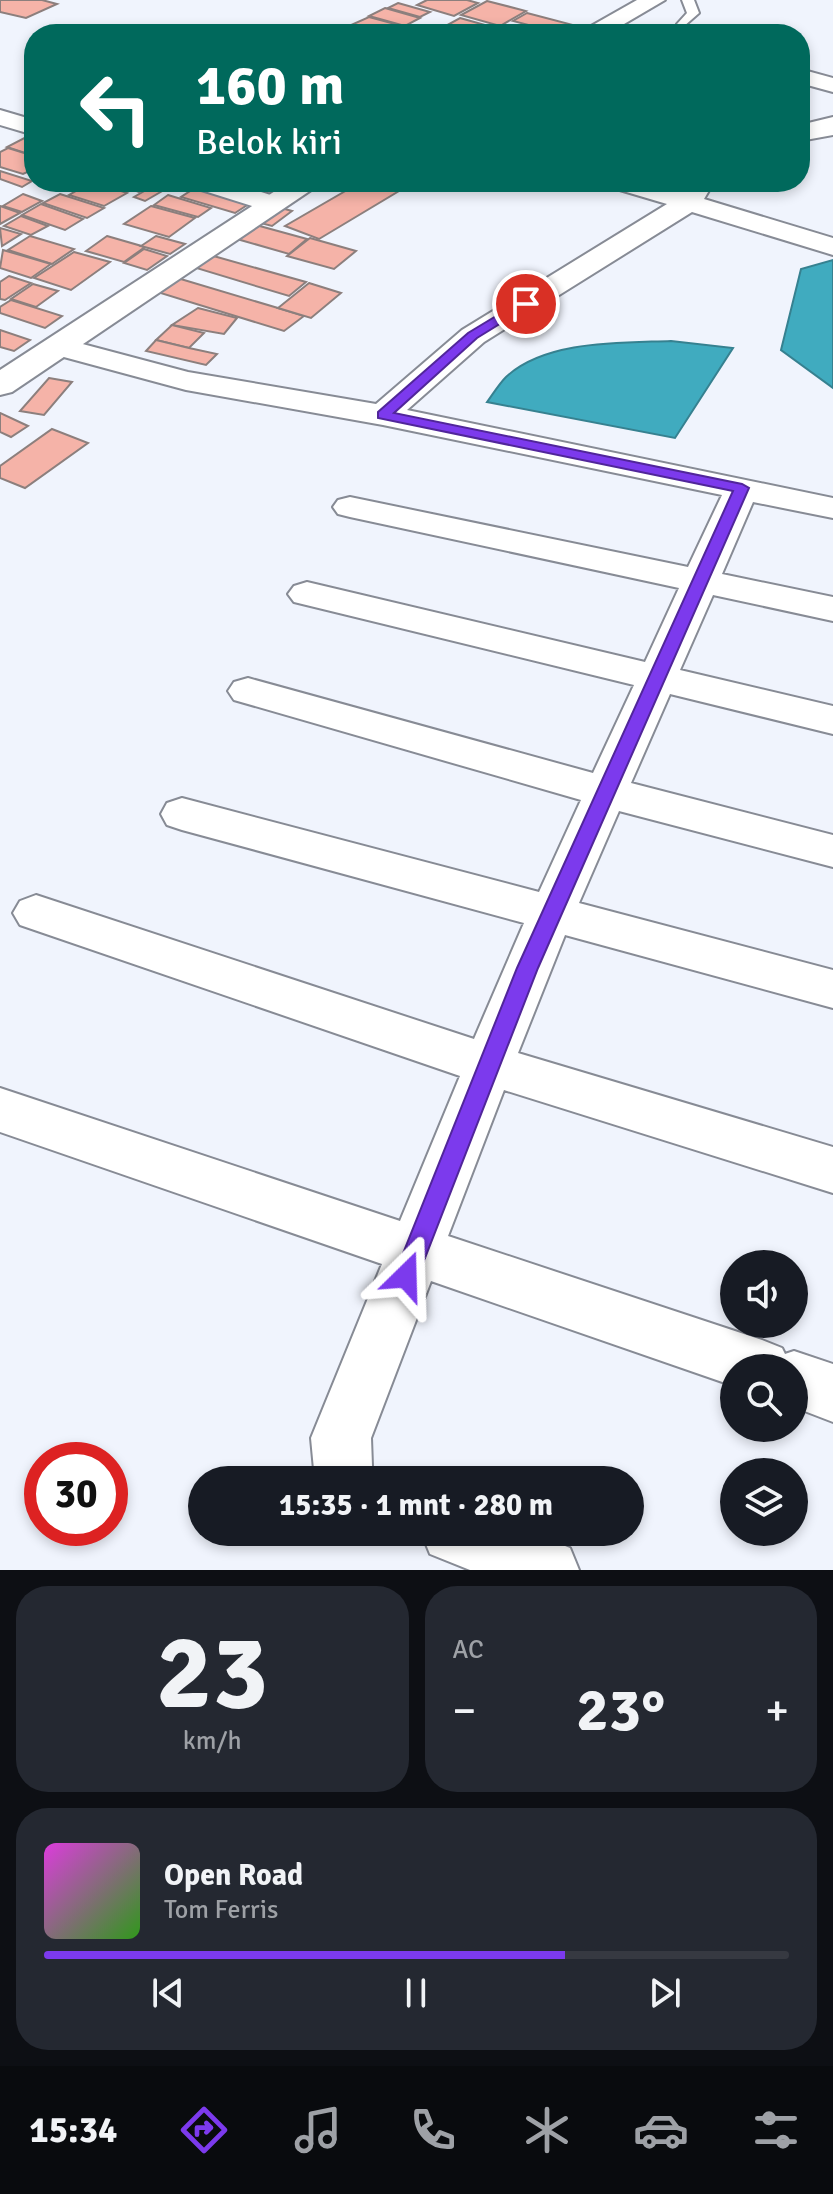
<!DOCTYPE html>
<html lang="id">
<meta charset="utf-8">
<style>
:root{--surface:#171b24;--page:#242831;--text:#f1f3f6;--muted:#9ea1a6;--line:#363941;--accent:#7c3aed}
body{margin:0;font-family:Signika,sans-serif;background:var(--page);color:var(--text);height:100vh;display:flex;flex-direction:column;font-size:30px;white-space:nowrap}
*{box-sizing:border-box;margin:0}
p{font-size:26px;color:var(--muted)}
.icon{flex:none;width:44px;height:44px;fill:none;stroke:currentColor;stroke-width:2;stroke-linecap:round;stroke-linejoin:round}
.map{position:relative;height:1570px;overflow:hidden}
.sheet{display:flex;flex-direction:column;gap:16px;padding:16px;background:#0d0f14;flex:1}
.sheet>*{flex:none}
.top-card{position:absolute;left:24px;top:24px;width:786px;height:168px;border-radius:32px;box-shadow:0 4px 12px #0003;background:#00695c;color:#fff;overflow:hidden}
.controls{position:absolute;left:720px;top:1250px;display:grid;gap:16px}
.controls a{display:grid;place-items:center;width:88px;height:88px;border-radius:50%;background:var(--surface);box-shadow:0 4px 12px #0003;font-size:40px}
.speed{position:absolute;left:24px;top:1442px;display:flex;gap:16px;font-size:40px;font-weight:700;text-align:center}
.speed>*{display:grid;place-content:center;width:104px;height:104px;border-radius:50%;background:var(--surface);box-shadow:0 4px 12px #0003;line-height:1}
.speed .limit{border:12px solid #d22;background:#fff;color:#111}
.pin{position:absolute;display:grid;place-items:center;width:68px;height:68px;color:#fff;margin:-34px;border:4px solid #fff;border-radius:50%;box-shadow:0 2px 8px #0007}
.me{position:absolute;width:88px;margin:-44px;rotate:22deg;stroke-linejoin:round;filter:drop-shadow(0 0 6px #0008)}
.turn{display:flex;align-items:center;gap:28px;height:168px;padding:0 40px;font-size:36px}
.turn .icon{width:104px;height:104px;stroke-width:2.5}
.turn b{display:block;font-size:56px;line-height:68px}
.big{font-size:60px;font-weight:700;line-height:1.1}
.sheet .card{flex:1;display:flex;flex-direction:column;justify-content:center;gap:12px;min-width:0;padding:0 28px;border-radius:32px;background:var(--page)}
.sheet .dial{align-items:center;gap:0}
.dial b{font-size:104px;line-height:1}
.song{display:flex;align-items:center;gap:24px}
.cover{width:96px;height:96px;border-radius:12px;background:linear-gradient(135deg,hsl(300 70% 55%),hsl(110 70% 35%))}
.played{height:8px;border-radius:4px;background:linear-gradient(90deg,var(--accent) 70%,var(--line) 70%)}
.keys{display:flex;justify-content:space-around;direction:ltr}
.heat{display:flex;justify-content:space-between;align-items:center;font-size:44px;direction:ltr}
.sheet .tiles{flex:1;display:grid;gap:16px;grid-template-columns:1fr 1fr}
.card:last-child{grid-column:span 2}
.trip{position:absolute;left:188px;top:1466px;width:456px;height:80px;border-radius:40px;background:var(--surface);box-shadow:0 4px 12px #0003;font-weight:700;line-height:80px;text-align:center}
.tabs{display:flex;height:128px;justify-content:space-around;align-items:center;background:#090b0e;color:var(--muted)}
.tabs .icon{width:56px;height:56px}
.tabs .on{color:var(--accent)}
.tabs b{font-size:36px;color:var(--text)}
.map>svg:first-child{display:block}
</style>
<div class="map">
<svg width="833" height="1570" viewBox="0 0 833 1570">
<rect width="100%" height="100%" fill="#f0f4fd"/>
<!-- water -->
<g fill="#40abbf" stroke="#368190" stroke-width="2">
<path d="M 833,260 L 833,388 L 781,350 L 801,269 Z"/>
<path d="M 671,341 L 733,348 L 675,438 L 487,402 C 493,394 499,384 506,377 C 546,340 621,343 671,341 Z"/>
</g>
<!-- building -->
<g fill="#f5b3a8" stroke="#8c7f7d" stroke-width="2">
<path d="M 0,0 L 42,0 L 57,4 L 26,18 L 0,12 Z"/>
<path d="M 427,0 L 467,0 L 478,3 L 454,16 L 417,5 Z"/>
<path d="M 487,1 L 526,11 L 500,26 L 461,15 Z"/>
<path d="M 398,3 L 430,12 L 420,17 L 388,8 Z"/>
<path d="M 385,8 L 420,18 L 405,26 L 369,16 Z"/>
<path d="M 527,13 L 573,25 L 559,33 L 513,21 Z"/>
<path d="M 369,17 L 421,31 L 382,34 L 351,25 Z"/>
<path d="M 460,18 L 517,34 L 431,34 Z"/>
<path d="M 350,26 L 380,34 L 334,34 Z"/>
<path d="M 34,133 L 31,155 L 7,147 Z"/>
<path d="M 8,148 L 34,156 L 34,169 L 23,174 L 0,167 L 0,152 Z"/>
<path d="M 0,171 L 32,181 L 22,187 L 0,179 Z"/>
<path d="M 92,182 L 95,182 L 127,193 L 104,206 L 69,195 Z"/>
<path d="M 132,182 L 155,182 L 139,192 L 124,187 Z"/>
<path d="M 160,182 L 176,183 L 145,201 L 134,197 Z"/>
<path d="M 233,182 L 275,182 L 256,194 L 228,185 Z"/>
<path d="M 361,182 L 414,182 L 319,239 L 285,226 Z"/>
<path d="M 201,184 L 255,200 L 235,213 L 181,197 Z"/>
<path d="M 23,194 L 42,201 L 22,212 L 3,206 Z"/>
<path d="M 60,194 L 104,208 L 87,218 L 43,203 Z"/>
<path d="M 168,195 L 211,208 L 198,217 L 154,205 Z"/>
<path d="M 41,204 L 83,219 L 65,230 L 22,215 Z"/>
<path d="M 0,206 L 20,213 L 0,224 Z"/>
<path d="M 151,206 L 195,218 L 169,237 L 124,224 Z"/>
<path d="M 274,206 L 292,211 L 272,226 L 253,221 Z"/>
<path d="M 21,216 L 48,226 L 31,235 L 4,226 Z"/>
<path d="M 256,225 L 307,239 L 289,254 L 237,239 Z"/>
<path d="M 0,228 L 21,234 L 2,246 Z"/>
<path d="M 30,236 L 74,249 L 52,264 L 8,250 Z"/>
<path d="M 107,236 L 145,247 L 124,262 L 86,251 Z"/>
<path d="M 156,236 L 185,244 L 170,254 L 141,246 Z"/>
<path d="M 310,238 L 356,251 L 334,269 L 287,256 Z"/>
<path d="M 144,249 L 167,256 L 147,270 L 124,263 Z"/>
<path d="M 3,250 L 51,264 L 31,278 L 0,268 Z"/>
<path d="M 74,252 L 110,262 L 71,290 L 34,278 Z"/>
<path d="M 210,255 L 306,282 L 289,296 L 193,267 Z"/>
<path d="M 9,276 L 31,283 L 5,300 L 0,299 L 0,282 Z"/>
<path d="M 174,277 L 278,308 L 304,316 L 284,331 L 154,291 Z"/>
<path d="M 309,283 L 341,293 L 311,318 L 278,308 Z"/>
<path d="M 33,284 L 58,291 L 36,307 L 11,299 Z"/>
<path d="M 11,300 L 62,316 L 45,328 L 0,313 L 0,307 Z"/>
<path d="M 198,308 L 237,318 L 224,334 L 172,325 Z"/>
<path d="M 172,325 L 204,333 L 189,348 L 156,340 Z"/>
<path d="M 0,330 L 30,340 L 14,351 L 0,347 Z"/>
<path d="M 156,340 L 189,348 L 217,354 L 206,365 L 146,351 Z"/>
<path d="M 49,378 L 72,382 L 44,415 L 20,411 Z"/>
<path d="M 0,413 L 28,426 L 11,437 L 0,432 Z"/>
<path d="M 52,429 L 88,443 L 25,488 L 0,478 L 0,466 Z"/>
</g>
<g fill="none" stroke-linecap="round" stroke-linejoin="round">
<!-- service casing -->
<g stroke="#878b95" stroke-width="4">
<path id="service" d="M 682,0 L 694,0 L 699,13 L 683,27 L 677,24 L 687,13 Z"/>
</g>
<!-- minor casing -->
<g stroke="#878b95" stroke-width="4">
<g id="minor">
<path d="M 800,69 L 833,78 L 833,92 L 800,83 Z"/>
<path d="M 0,110 L 34,120 L 34,135 L 0,125 Z"/>
<path d="M 833,117 L 833,135 L 800,141 L 800,125 Z"/>
<path d="M 191,182 L 230,182 L 280,198 L 284,204 L 280,210 L 271,212 L 195,188 Z"/>
<path d="M 609,182 L 650,182 L 682,192 L 688,182 L 714,182 L 704,199 L 833,238 L 833,255 L 692,212 L 484,342 L 407,410 L 833,498 L 833,518 L 753,502 L 722,574 L 833,597 L 833,621 L 713,595 L 680,670 L 833,706 L 833,734 L 670,694 L 631,783 L 833,835 L 833,867 L 619,811 L 579,903 L 833,970 L 833,1008 L 565,935 L 518,1053 L 833,1147 L 833,1193 L 504,1090 L 448,1236 L 762,1340 L 782,1348 L 785,1354 L 794,1351 L 833,1364 L 833,1422 L 794,1407 L 794,1368 L 734,1368 L 734,1386 L 431,1281 L 371,1438 L 372,1466 L 378,1480 L 315,1480 L 311,1438 L 382,1264 L 0,1132 L 0,1088 L 400,1221 L 460,1076 L 20,925 L 13,913 L 20,901 L 36,895 L 474,1039 L 524,923 L 182,830 L 167,825 L 161,814 L 167,803 L 182,798 L 539,892 L 581,800 L 234,700 L 228,691 L 234,682 L 248,678 L 593,773 L 634,685 L 294,602 L 288,594 L 294,586 L 307,582 L 645,662 L 679,588 L 350,517 L 338,514 L 333,507 L 338,500 L 350,497 L 688,567 L 722,495 L 383,425 L 186,390 L 49,353 L 45,347 L 49,341 L 60,338 L 188,372 L 376,404 L 462,330 L 667,204 L 613,188 Z"/>
<path d="M 421,1532 L 531,1532 L 570,1548 L 579,1570 L 470,1570 L 430,1554 Z"/>
</g>
</g>
<!-- tertiary casing -->
<g stroke="#878b95" stroke-width="4">
<g id="tertiary">
<path d="M 637,0 L 665,0 L 607,34 L 577,34 Z"/>
<path d="M 289,182 L 323,182 L 12,392 L 0,395 L 0,370 Z"/>
</g>
</g>
<!-- service -->
<use href="#service" fill="#fff" fill-rule="evenodd"/>
<!-- minor -->
<use href="#minor" fill="#fff" fill-rule="evenodd"/>
<!-- tertiary -->
<use href="#tertiary" fill="#fff" fill-rule="evenodd"/>
</g>
<!-- route -->
<path fill="#7c3aed" stroke="#51269a" stroke-width="2" d="M 521,301 L 532,304 L 477,338 L 394,413 L 742,484 L 749,488 L 538,968 L 418,1276 L 414,1284 L 406,1287 L 398,1284 L 394,1276 L 517,968 L 733,491 L 378,418 L 378,412 L 468,333 Z"/>
</svg>
<div class="controls">
<a><svg class="icon" aria-label="sound" viewBox="0 0 24 24"><path d="M4 9h4l5-4v14l-5-4H4zM17 9q2 3 0 6"/></svg></a>
<a><svg class="icon" aria-label="search" viewBox="0 0 24 24"><circle cx="10" cy="10" r="6"/><path d="M15 15l6 6"/></svg></a>
<a><svg class="icon" aria-label="layers" viewBox="0 0 24 24"><path d="M12 4l9 5-9 5-9-5zM3 14l9 5 9-5"/></svg></a>
</div>
<div class="speed"><div class="limit">30</div></div>
<div class="pin" style="left:526px;top:304px;background:#d93025"><svg class="icon" aria-label="arrive" viewBox="0 0 24 24"><path d="M6 21V4h12l-3 4 3 4H6"/></svg></div>
<svg class="me" style="left:406px;top:1276px" viewBox="-20 -20 40 40"><path d="M0-17L14 15 0 8-14 15z" fill="#7c3aed" stroke="#fff" stroke-width="4"/></svg>
<div class="trip">15:35 · 1 mnt · 280 m</div>
<div class="top-card">
<div class="turn"><svg class="icon" aria-label="left" viewBox="0 0 24 24"><path d="M17 20v-9H6M10 6l-5 5 5 5"/></svg><div><b>160 m</b>Belok kiri</div></div>
</div>
</div>
<section class="sheet">
<div class="tiles">
<div class="card dial"><b>23</b><p>km/h</p></div>
<div class="card"><p>AC</p>
<div class="heat"><a>−</a><b class="big">23°</b><a>+</a></div>
</div>
<div class="card">
<div class="song"><i class="cover"></i><div><b>Open Road</b><p>Tom Ferris</p></div></div>
<div class="played"></div>
<div class="keys"><svg class="icon" aria-label="previous" viewBox="0 0 24 24"><path d="M18 5L8 12l10 7zM5 5v14"/></svg><svg class="icon" aria-label="pause" viewBox="0 0 24 24"><path d="M8 5v14M16 5v14"/></svg><svg class="icon" aria-label="next" viewBox="0 0 24 24"><path d="M6 5l10 7-10 7zM19 5v14"/></svg></div>
</div>
</div>
</section>
<nav class="tabs">
<b>15:34</b>
<svg class="icon on" aria-label="directions" viewBox="0 0 24 24"><path d="M12 3l9 9-9 9-9-9zM9 14v-3h6M13 9l2 2-2 2"/></svg>
<svg class="icon" aria-label="music" viewBox="0 0 24 24"><path d="M9 18V5l10-2v13"/><circle cx="6" cy="18" r="3"/><circle cx="16" cy="16" r="3"/></svg>
<svg class="icon" aria-label="phone" viewBox="0 0 24 24"><path d="M5 4h4l2 5-3 2q2 4 5 5l2-3 5 2v4C11 20 4 13 5 4z"/></svg>
<svg class="icon" aria-label="climate" viewBox="0 0 24 24"><path d="M12 3v18M4 7l16 10M4 17L20 7"/></svg>
<svg class="icon" aria-label="car" viewBox="0 0 24 24"><path d="M5 17H2v-5l4-1 3-4h7l3 4 3 1v5h-3M9 17h6M6 11h13"/><circle cx="7" cy="17" r="2"/><circle cx="17" cy="17" r="2"/></svg>
<svg class="icon" aria-label="filters" viewBox="0 0 24 24"><path d="M4 7h16M4 17h16"/><circle cx="9" cy="7" r="2"/><circle cx="15" cy="17" r="2"/></svg>
</nav>
